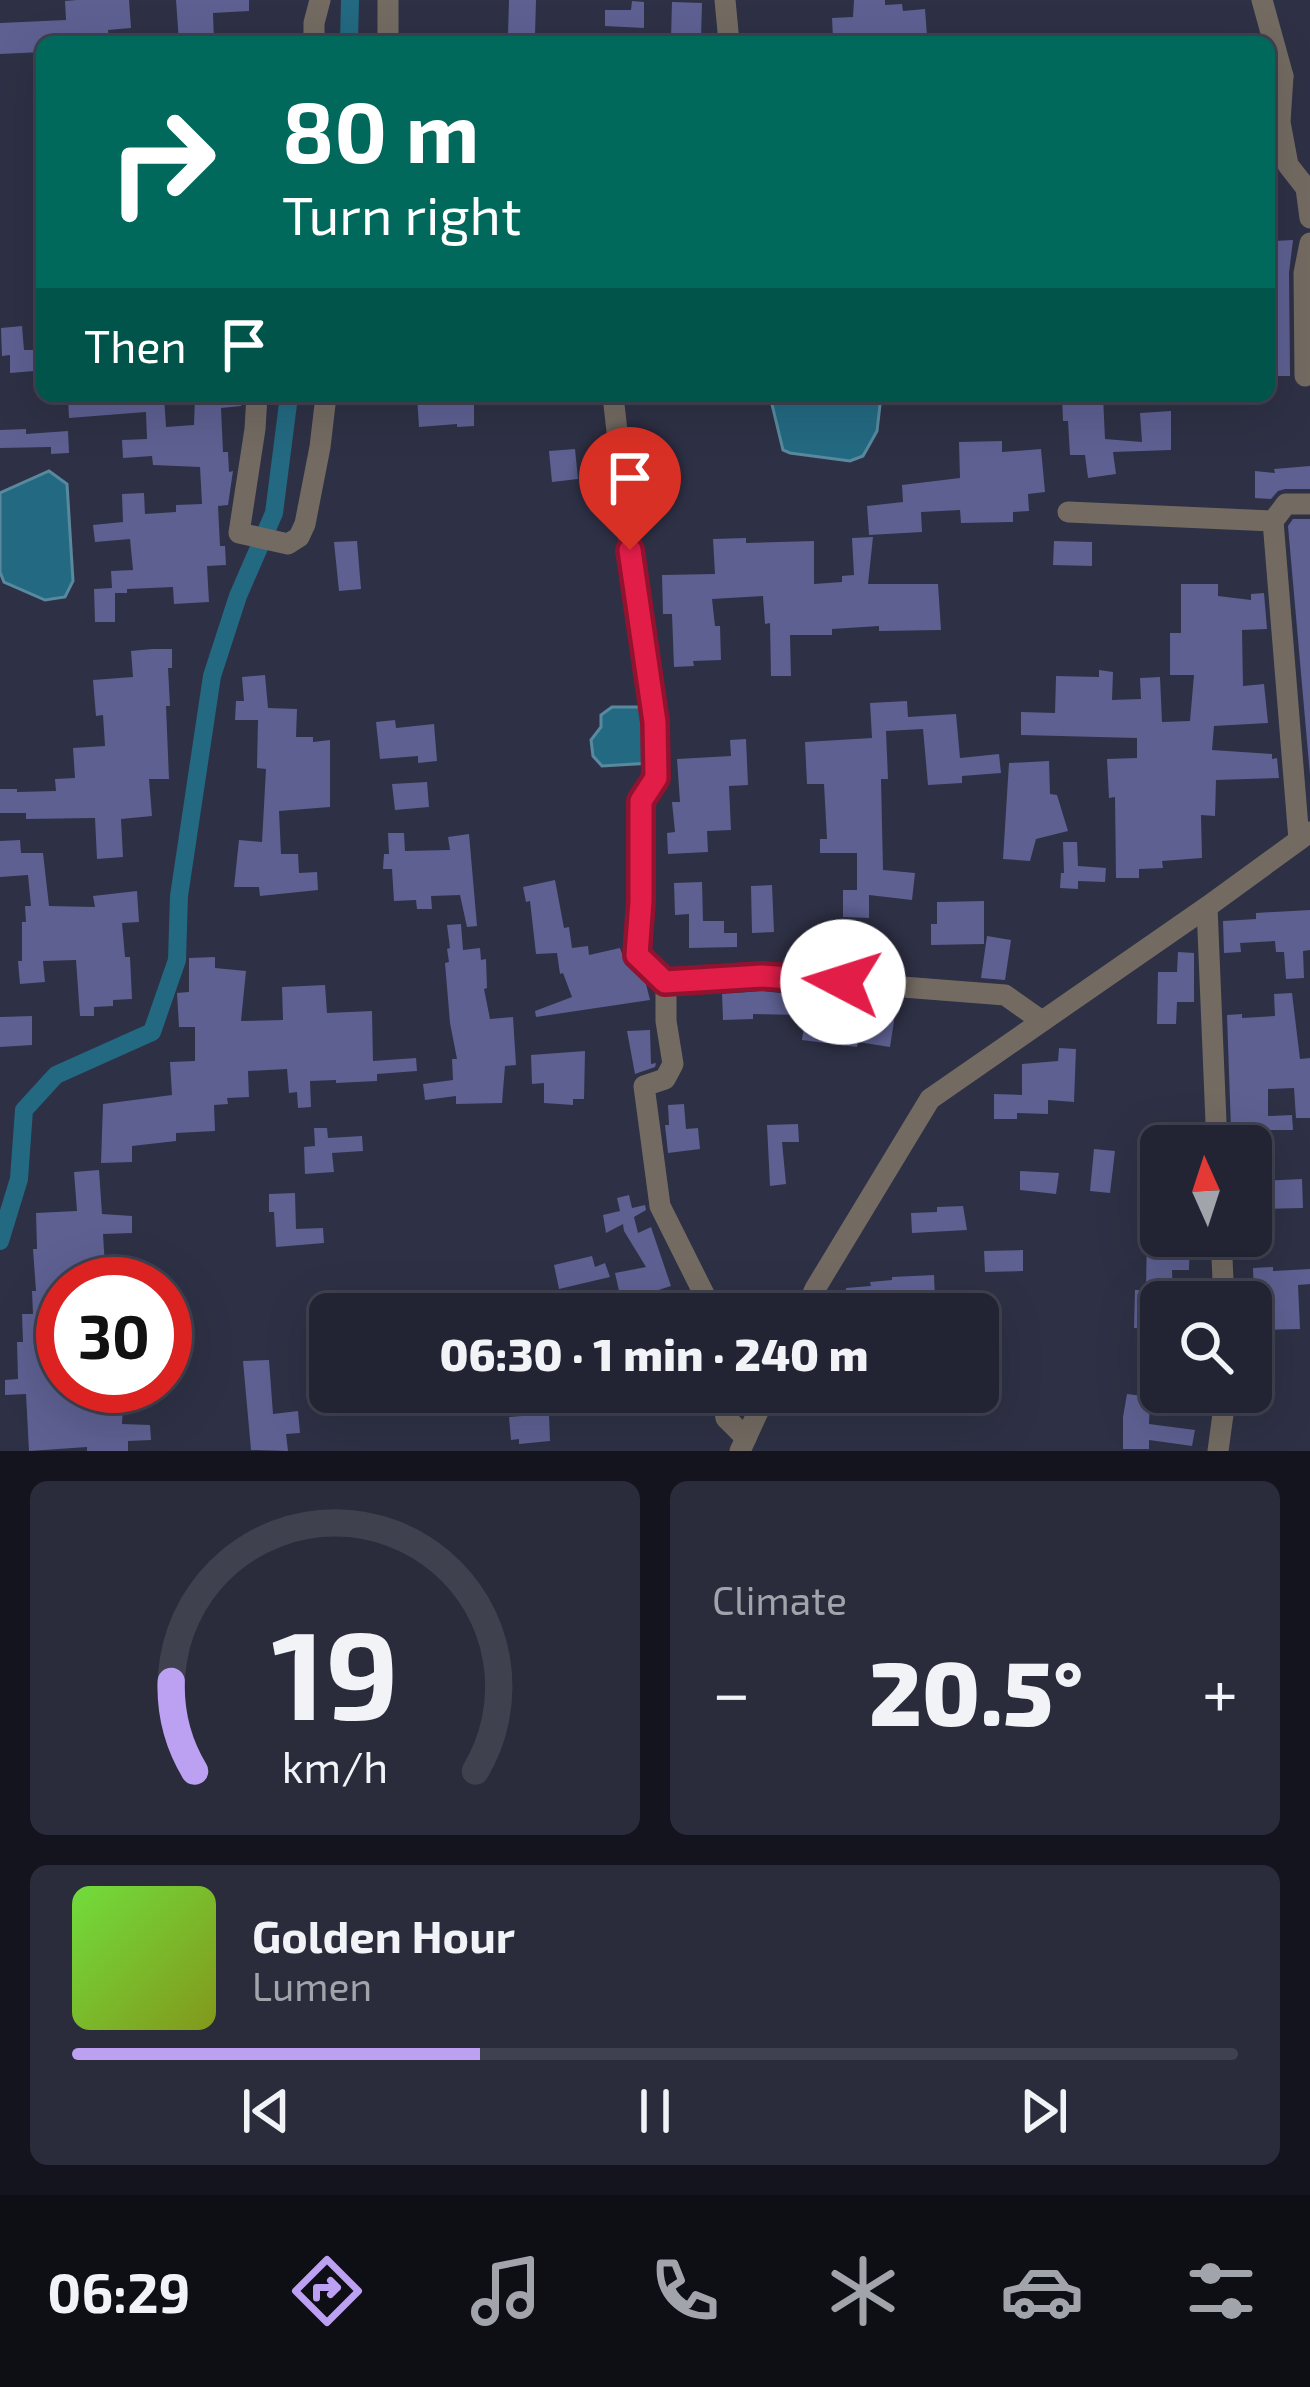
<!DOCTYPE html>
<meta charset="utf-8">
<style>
:root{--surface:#222434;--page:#2a2c3c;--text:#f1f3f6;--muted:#a2a4ac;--line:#3f414f;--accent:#bca0f2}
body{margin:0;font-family:"Exo 2",sans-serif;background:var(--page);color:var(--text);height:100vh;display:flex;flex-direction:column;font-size:45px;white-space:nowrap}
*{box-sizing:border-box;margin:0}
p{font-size:39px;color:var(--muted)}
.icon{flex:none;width:66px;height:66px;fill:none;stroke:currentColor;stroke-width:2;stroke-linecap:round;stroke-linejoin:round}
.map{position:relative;height:1451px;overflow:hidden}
.sheet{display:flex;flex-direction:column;gap:30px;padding:30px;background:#13141d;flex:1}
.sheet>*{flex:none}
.banner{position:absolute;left:36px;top:36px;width:1239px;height:366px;border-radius:18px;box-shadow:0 12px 48px #0002,0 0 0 3px var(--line);background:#00695c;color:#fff;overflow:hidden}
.needle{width:78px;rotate:357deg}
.tools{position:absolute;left:1140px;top:1125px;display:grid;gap:24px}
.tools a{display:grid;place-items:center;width:132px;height:132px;border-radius:18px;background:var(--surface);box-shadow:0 12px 48px #0002,0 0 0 3px var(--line);font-size:60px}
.speed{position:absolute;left:36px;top:1257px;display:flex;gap:24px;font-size:60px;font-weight:700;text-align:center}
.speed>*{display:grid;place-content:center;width:156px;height:156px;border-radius:50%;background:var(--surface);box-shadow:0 12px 48px #0002,0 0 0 3px var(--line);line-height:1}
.speed .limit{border:18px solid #d22;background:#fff;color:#111}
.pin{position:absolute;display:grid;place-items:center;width:102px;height:102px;color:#fff;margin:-123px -51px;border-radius:50% 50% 50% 0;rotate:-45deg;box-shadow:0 0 12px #0007}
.pin .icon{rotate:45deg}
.me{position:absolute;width:132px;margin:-66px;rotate:275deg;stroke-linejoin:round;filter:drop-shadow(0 0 9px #0008)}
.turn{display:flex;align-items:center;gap:42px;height:252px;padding:0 48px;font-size:54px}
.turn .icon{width:156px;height:156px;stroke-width:2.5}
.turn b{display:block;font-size:84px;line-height:102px}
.then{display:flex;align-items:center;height:114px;padding:0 48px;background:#0003;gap:24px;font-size:45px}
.big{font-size:90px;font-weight:800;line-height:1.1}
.sheet .widget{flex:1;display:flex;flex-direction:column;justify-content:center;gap:18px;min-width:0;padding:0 42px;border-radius:18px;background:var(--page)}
.sheet .dial{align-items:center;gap:0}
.dial svg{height:312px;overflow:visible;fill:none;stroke:var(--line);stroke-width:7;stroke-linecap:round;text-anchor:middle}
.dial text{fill:var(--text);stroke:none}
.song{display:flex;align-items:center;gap:36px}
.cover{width:144px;height:144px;border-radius:18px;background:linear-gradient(135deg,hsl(100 70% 55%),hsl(70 70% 35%))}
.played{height:12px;border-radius:6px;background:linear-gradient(90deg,var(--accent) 35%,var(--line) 35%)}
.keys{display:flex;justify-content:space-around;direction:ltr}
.heat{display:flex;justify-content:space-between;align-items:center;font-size:66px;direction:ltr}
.sheet .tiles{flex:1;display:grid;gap:30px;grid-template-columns:1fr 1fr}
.widget:last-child{grid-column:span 2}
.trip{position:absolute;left:309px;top:1293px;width:690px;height:120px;border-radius:18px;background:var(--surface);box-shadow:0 12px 48px #0002,0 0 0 3px var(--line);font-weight:800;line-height:120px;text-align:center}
.dock{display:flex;height:192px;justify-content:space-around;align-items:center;background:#0e0e15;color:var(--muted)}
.dock .icon{width:84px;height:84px}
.dock .on{color:var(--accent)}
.dock b{font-size:54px;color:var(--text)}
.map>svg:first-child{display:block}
</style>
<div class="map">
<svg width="1310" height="1451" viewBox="0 0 1310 1451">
<rect width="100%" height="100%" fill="#2e3045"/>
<!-- water -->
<g fill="#236981" stroke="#58899e" stroke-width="3">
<path d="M 770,396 L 881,396 L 877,431 L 863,456 L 850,461 L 790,453 L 783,450 Z"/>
<path d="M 49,471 L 67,484 L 73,581 L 65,597 L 45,600 L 4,582 L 0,572 L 0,493 Z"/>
<path d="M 612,707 L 647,707 L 651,763 L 602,766 L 593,756 L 591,740 L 601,727 L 601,715 Z"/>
</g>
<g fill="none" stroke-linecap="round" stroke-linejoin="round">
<!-- canal -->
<g stroke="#236981" stroke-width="18">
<path d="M 349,42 L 350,0"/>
<path d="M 0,1241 L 19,1179 L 24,1110 L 56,1075 L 152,1032 L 177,960 L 179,896 L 212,676 L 238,596 L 274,513 L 289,396"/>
</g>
</g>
<!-- building -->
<g fill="#5d6091">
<path d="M 77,0 L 129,0 L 131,28 L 108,30 L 109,42 L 42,42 L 42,52 L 0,54 L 0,23 L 66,20 L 65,1 Z"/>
<path d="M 176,0 L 249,0 L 249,11 L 213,13 L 214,42 L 179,42 Z"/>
<path d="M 509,0 L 536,0 L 535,35 L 508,34 Z"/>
<path d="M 854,0 L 885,0 L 885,5 L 902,4 L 903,11 L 925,9 L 927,36 L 833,38 L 832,18 L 853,17 Z"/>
<path d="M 632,1 L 644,2 L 644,28 L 605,26 L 605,10 L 631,10 Z"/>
<path d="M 672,2 L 702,3 L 701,39 L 671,38 Z"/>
<path d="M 1293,240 L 1289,273 L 1290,376 L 1269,376 L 1271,274 L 1275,274 L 1274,241 Z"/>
<path d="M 22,326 L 24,350 L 33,350 L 34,371 L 10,373 L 10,355 L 2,356 L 1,328 Z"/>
<path d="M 82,396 L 164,396 L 166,427 L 194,425 L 195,396 L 242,396 L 241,406 L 221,408 L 223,452 L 228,452 L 229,472 L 233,471 L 228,505 L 218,506 L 220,546 L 225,546 L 226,565 L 207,566 L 209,602 L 174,604 L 173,587 L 127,589 L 127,593 L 115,593 L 115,622 L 95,622 L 94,589 L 112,588 L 111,571 L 133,570 L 130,539 L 95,542 L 93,525 L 123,522 L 122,494 L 144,493 L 145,514 L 176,512 L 176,505 L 202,504 L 200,467 L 153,465 L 152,456 L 123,458 L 122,440 L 147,439 L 146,412 L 69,418 L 68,397 Z"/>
<path d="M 417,396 L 474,396 L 474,426 L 457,427 L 457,424 L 419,427 Z"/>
<path d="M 1062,396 L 1103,396 L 1105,439 L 1142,442 L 1140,413 L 1171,411 L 1171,450 L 1113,452 L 1116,474 L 1088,478 L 1085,455 L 1070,455 L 1068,421 L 1063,421 Z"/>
<path d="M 26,429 L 26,434 L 68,431 L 69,453 L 51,454 L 51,447 L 0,448 L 0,430 Z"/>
<path d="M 1002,441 L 1002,452 L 1041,449 L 1045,492 L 1028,494 L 1029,511 L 1013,512 L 1013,522 L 961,523 L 960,510 L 921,512 L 922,532 L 869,535 L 867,506 L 903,502 L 902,485 L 960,478 L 959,442 Z"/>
<path d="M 575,449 L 578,479 L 552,482 L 549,451 Z"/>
<path d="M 1310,466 L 1310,489 L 1285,489 L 1278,491 L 1271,499 L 1255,498 L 1255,471 L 1275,473 L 1274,469 Z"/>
<path d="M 1293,519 L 1310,519 L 1310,775 L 1288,526 Z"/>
<path d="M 873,537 L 868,584 L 938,584 L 941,630 L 879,631 L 879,626 L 832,629 L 832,635 L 790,635 L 791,676 L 771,676 L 770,623 L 765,624 L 763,596 L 712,599 L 715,626 L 720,626 L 721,660 L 693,661 L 694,666 L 674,667 L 672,614 L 663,614 L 662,575 L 715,574 L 713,539 L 746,538 L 746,543 L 814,541 L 814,584 L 842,582 L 842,576 L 854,575 L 852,538 Z"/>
<path d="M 357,541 L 361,589 L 339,591 L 334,542 Z"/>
<path d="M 1054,541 L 1092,542 L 1092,566 L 1053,565 Z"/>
<path d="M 1181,584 L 1218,584 L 1218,596 L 1251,600 L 1251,594 L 1264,593 L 1267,629 L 1242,630 L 1243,686 L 1264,684 L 1268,723 L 1214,726 L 1212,750 L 1272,754 L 1272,759 L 1277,758 L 1279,778 L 1216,780 L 1215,816 L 1201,815 L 1202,858 L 1162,861 L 1163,868 L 1139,869 L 1139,878 L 1116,878 L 1115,797 L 1109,798 L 1107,759 L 1137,758 L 1137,738 L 1021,735 L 1021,712 L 1055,713 L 1056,676 L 1099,677 L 1099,670 L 1113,672 L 1112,700 L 1141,699 L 1140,678 L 1160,677 L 1162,722 L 1190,721 L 1194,675 L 1170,675 L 1170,633 L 1181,633 Z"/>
<path d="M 152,649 L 172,649 L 172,668 L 168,668 L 170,706 L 166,706 L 169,779 L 149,779 L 152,816 L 121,819 L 123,857 L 97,859 L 95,818 L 26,819 L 26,813 L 0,813 L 0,789 L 17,789 L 17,792 L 56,791 L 55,779 L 75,778 L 73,748 L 105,746 L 103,715 L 96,716 L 93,680 L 133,677 L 131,651 Z"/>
<path d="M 265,675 L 268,708 L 297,709 L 296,737 L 313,737 L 313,742 L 330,740 L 330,807 L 279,811 L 281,854 L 298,854 L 299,873 L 317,872 L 318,890 L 260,896 L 259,887 L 234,887 L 239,840 L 262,842 L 266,769 L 257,768 L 258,720 L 235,720 L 236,701 L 244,701 L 242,677 Z"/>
<path d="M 907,701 L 908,717 L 956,714 L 960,758 L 999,754 L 1001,773 L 962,776 L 962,783 L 928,785 L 923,729 L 886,731 L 888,779 L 881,779 L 883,870 L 915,873 L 912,900 L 869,895 L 869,918 L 843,917 L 843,890 L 857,890 L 857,853 L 820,853 L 820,839 L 827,839 L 824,784 L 807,784 L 805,742 L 872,738 L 870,703 Z"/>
<path d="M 395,720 L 396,728 L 434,724 L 437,761 L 418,763 L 418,756 L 380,759 L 376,722 Z"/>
<path d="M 746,739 L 748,785 L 729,786 L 731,830 L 707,831 L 708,852 L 668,854 L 667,833 L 675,832 L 672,802 L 680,802 L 677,759 L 731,756 L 730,740 Z"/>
<path d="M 1049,761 L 1050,794 L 1057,795 L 1068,831 L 1036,839 L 1030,861 L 1003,859 L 1009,763 Z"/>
<path d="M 427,782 L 429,807 L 395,810 L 392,784 Z"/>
<path d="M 388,833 L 404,833 L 405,851 L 450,850 L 448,837 L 469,834 L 477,926 L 467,927 L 460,895 L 431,896 L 432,909 L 417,909 L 416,900 L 394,901 L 392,869 L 383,869 L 384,854 L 389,854 Z"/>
<path d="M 20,840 L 21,853 L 43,853 L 49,906 L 95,907 L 93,896 L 137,891 L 139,922 L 122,923 L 125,957 L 130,957 L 132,999 L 113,1000 L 113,1006 L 94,1007 L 94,1016 L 80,1016 L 76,960 L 43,961 L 45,982 L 20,984 L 18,961 L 22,961 L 22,922 L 26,922 L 25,906 L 31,906 L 28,875 L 0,877 L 0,841 Z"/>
<path d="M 1063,842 L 1077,842 L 1078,866 L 1106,868 L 1105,882 L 1078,881 L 1078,889 L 1060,888 L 1061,873 L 1064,873 Z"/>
<path d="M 555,880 L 564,928 L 569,927 L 572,948 L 588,946 L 589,955 L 620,948 L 626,965 L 646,984 L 650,1000 L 536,1017 L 535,1011 L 572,997 L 563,973 L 560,974 L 557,953 L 536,954 L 530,901 L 526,902 L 523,887 Z"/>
<path d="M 702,882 L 703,921 L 724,921 L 724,933 L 737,933 L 737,947 L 689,948 L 689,914 L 675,915 L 674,883 Z"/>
<path d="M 772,885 L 774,932 L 752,933 L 751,886 Z"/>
<path d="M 984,901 L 984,944 L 931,945 L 931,924 L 937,924 L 937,902 Z"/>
<path d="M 1310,910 L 1310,950 L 1303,951 L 1304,978 L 1286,979 L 1284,952 L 1276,952 L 1275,941 L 1240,943 L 1241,952 L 1224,953 L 1223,921 L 1256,919 L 1256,913 Z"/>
<path d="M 461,924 L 463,950 L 480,948 L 481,960 L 486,959 L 487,988 L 484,989 L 490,1019 L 513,1017 L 516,1065 L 505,1066 L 502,1103 L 456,1104 L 456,1096 L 425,1100 L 423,1084 L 453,1080 L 452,1059 L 457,1059 L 450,1023 L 445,963 L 449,962 L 447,949 L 450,948 L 447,925 Z"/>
<path d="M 987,936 L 1011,940 L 1005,980 L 981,978 Z"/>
<path d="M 1178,952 L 1194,953 L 1194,1002 L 1177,1002 L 1176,1024 L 1157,1024 L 1158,972 L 1177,972 Z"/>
<path d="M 215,957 L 215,968 L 246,971 L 241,1021 L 283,1020 L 282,987 L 325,985 L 327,1013 L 372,1011 L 373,1061 L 416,1058 L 417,1071 L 377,1074 L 377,1081 L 336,1083 L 336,1080 L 310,1081 L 311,1107 L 298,1108 L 297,1092 L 289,1093 L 287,1069 L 248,1071 L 249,1097 L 227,1098 L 228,1104 L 214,1105 L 215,1131 L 176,1133 L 176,1141 L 132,1146 L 132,1162 L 101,1163 L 103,1104 L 172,1095 L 170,1062 L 195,1061 L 195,1027 L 179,1027 L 177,993 L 189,992 L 189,958 Z"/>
<path d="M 762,991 L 872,1003 L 873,1000 L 897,1002 L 890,1047 L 858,1042 L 857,1047 L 802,1040 L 806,1015 L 753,1014 L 753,1019 L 723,1020 L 722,994 Z"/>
<path d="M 1292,993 L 1300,1059 L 1310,1058 L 1310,1118 L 1296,1118 L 1294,1088 L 1268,1089 L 1268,1116 L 1292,1115 L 1293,1130 L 1231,1130 L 1227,1015 L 1242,1014 L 1242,1018 L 1275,1016 L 1274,994 Z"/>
<path d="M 32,1016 L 32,1045 L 0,1047 L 0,1017 Z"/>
<path d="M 650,1030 L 651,1064 L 656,1063 L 655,1067 L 635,1074 L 627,1031 Z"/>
<path d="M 1059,1048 L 1076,1049 L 1074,1102 L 1048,1100 L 1048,1114 L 1017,1113 L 1017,1119 L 994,1119 L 994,1094 L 1022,1095 L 1022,1064 L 1058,1061 Z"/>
<path d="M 585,1051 L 584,1099 L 573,1099 L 573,1105 L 544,1103 L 544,1083 L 532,1084 L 531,1055 Z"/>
<path d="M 684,1104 L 686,1129 L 698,1128 L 700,1149 L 668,1153 L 665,1125 L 669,1125 L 668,1105 Z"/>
<path d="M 798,1124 L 799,1142 L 782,1142 L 786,1184 L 770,1186 L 767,1125 Z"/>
<path d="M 314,1128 L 327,1128 L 328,1138 L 362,1136 L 363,1151 L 332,1153 L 334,1172 L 305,1174 L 304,1147 L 315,1146 Z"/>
<path d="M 1094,1149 L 1115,1151 L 1110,1193 L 1090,1191 Z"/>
<path d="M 99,1170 L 102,1214 L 132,1216 L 132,1233 L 103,1234 L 105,1267 L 116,1266 L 117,1281 L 63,1284 L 63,1310 L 58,1310 L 63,1340 L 63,1386 L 124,1390 L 122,1424 L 150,1425 L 151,1440 L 128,1441 L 128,1451 L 87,1451 L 87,1447 L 29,1451 L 26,1394 L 5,1395 L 5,1380 L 18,1379 L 17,1342 L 23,1342 L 22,1314 L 33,1314 L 32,1291 L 36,1291 L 33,1249 L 37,1249 L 36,1213 L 77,1211 L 74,1172 Z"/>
<path d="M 1020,1171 L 1059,1173 L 1056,1194 L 1020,1190 Z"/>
<path d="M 1302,1179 L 1303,1208 L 1261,1209 L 1260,1181 Z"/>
<path d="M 295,1193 L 296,1229 L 323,1228 L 324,1243 L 276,1247 L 274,1212 L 269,1212 L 269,1194 Z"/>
<path d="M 629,1195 L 632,1208 L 645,1205 L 646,1210 L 634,1217 L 638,1233 L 651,1227 L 671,1286 L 643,1295 L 645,1310 L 624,1313 L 615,1273 L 646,1267 L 624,1231 L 623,1224 L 606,1233 L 603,1215 L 620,1211 L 617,1198 Z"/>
<path d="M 963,1206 L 967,1230 L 912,1233 L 911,1213 L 937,1212 L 937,1207 Z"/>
<path d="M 1147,1232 L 1161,1232 L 1161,1236 L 1190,1236 L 1189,1270 L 1172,1270 L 1173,1302 L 1161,1302 L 1161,1329 L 1134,1328 L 1135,1290 L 1146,1290 Z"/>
<path d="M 1023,1250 L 1023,1271 L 985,1272 L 984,1251 Z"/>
<path d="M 592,1256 L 595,1267 L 605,1263 L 610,1277 L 559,1289 L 554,1265 Z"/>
<path d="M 1273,1267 L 1273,1271 L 1310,1269 L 1310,1284 L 1298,1285 L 1300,1329 L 1264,1330 L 1263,1294 L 1254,1294 L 1253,1268 Z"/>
<path d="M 934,1275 L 935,1299 L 864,1306 L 865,1310 L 848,1312 L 846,1288 L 871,1286 L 870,1282 L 892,1280 L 892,1277 Z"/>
<path d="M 269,1360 L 273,1414 L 298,1411 L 300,1433 L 286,1434 L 288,1451 L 251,1450 L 243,1361 Z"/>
<path d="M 1127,1394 L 1150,1397 L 1149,1424 L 1195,1430 L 1192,1446 L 1149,1440 L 1149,1449 L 1123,1449 L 1123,1417 Z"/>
<path d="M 549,1414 L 550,1441 L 519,1444 L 519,1439 L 511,1440 L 509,1417 Z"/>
</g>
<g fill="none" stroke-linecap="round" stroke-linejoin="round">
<!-- street -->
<g stroke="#736b62" stroke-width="21">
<path d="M 725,0 L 729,42"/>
<path d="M 1262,0 L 1283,76 L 1270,77"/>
<path d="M 314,42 L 314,23 L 320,0"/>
<path d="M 388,42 L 388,0"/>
<path d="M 1283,76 L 1280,122 L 1288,165 L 1306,188 L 1310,218"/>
<path d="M 1305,376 L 1304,273 L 1310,243"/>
<path d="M 257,396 L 255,429 L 239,533 L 288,544 L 299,537 L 305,524 L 320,447 L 326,396"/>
<path d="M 613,396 L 636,598 L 655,721 L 655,778 L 641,801 L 641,901 L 637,955 L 666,982"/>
<path d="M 1068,512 L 1273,521 L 1299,840"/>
<path d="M 1273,521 L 1286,504 L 1310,504"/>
<path d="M 1207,907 L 1217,1146"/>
<path d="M 1221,1236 L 1224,1302"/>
<path d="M 707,1314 L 704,1294 L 660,1206 L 644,1086 L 665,1079 L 673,1064 L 666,1021 L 666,982 L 762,976 L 1005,995 L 1042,1021"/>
<path d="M 804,1314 L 815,1289 L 930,1099 L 1207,907 L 1310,832"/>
<path d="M 721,1392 L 726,1418 L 746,1438"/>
<path d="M 740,1451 L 767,1392"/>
<path d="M 1218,1451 L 1226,1392"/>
</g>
</g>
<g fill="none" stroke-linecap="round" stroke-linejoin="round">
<!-- route casing -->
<g stroke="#92132f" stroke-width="30">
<path id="route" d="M 630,550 L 655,722 L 656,778 L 641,801 L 641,901 L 637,955 L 665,982 L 762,976 L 843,982"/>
</g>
<!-- route -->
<use href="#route" stroke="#e11d48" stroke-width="21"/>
</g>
</svg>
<div class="tools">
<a><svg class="needle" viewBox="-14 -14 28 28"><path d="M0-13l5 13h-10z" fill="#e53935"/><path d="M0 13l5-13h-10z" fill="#a2a4ac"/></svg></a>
<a><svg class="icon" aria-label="search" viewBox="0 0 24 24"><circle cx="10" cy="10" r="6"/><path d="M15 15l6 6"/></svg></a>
</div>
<div class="speed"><div class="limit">30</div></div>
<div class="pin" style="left:630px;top:550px;background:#d93025"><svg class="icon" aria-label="arrive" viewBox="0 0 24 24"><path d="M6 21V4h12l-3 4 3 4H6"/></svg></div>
<svg class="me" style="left:843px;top:982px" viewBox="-20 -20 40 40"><circle r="19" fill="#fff"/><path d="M0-13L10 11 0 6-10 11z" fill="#e11d48"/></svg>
<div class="trip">06:30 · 1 min · 240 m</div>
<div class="banner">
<div class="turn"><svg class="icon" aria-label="right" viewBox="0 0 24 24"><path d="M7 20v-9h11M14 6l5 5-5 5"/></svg><div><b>80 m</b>Turn right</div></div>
<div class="then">Then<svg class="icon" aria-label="arrive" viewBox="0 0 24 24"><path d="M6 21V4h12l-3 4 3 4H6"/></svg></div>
</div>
</div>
<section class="sheet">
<div class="tiles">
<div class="widget dial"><svg viewBox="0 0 100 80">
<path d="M14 69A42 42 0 1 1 86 69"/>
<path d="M14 69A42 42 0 0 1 8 46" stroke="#bca0f2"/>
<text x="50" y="56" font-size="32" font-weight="700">19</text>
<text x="50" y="72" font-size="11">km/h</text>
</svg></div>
<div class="widget"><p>Climate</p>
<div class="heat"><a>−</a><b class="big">20.5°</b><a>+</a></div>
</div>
<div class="widget">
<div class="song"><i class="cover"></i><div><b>Golden Hour</b><p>Lumen</p></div></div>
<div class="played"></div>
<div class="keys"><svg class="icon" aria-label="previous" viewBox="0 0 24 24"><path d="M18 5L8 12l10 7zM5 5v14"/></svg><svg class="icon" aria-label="pause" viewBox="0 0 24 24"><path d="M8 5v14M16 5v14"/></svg><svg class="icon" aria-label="next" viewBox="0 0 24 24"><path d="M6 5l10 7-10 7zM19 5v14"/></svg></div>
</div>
</div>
</section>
<nav class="dock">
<b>06:29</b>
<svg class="icon on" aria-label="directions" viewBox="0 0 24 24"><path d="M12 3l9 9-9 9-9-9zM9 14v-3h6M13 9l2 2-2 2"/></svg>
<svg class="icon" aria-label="music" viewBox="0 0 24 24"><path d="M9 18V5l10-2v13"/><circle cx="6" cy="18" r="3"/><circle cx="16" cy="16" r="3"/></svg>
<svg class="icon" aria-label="phone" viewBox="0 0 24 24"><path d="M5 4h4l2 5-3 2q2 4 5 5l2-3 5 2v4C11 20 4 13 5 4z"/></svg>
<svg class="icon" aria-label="climate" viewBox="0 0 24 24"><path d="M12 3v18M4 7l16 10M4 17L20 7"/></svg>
<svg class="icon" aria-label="car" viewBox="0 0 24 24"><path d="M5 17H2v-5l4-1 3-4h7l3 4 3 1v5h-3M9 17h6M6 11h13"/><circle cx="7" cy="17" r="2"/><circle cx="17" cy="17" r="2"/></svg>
<svg class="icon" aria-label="filters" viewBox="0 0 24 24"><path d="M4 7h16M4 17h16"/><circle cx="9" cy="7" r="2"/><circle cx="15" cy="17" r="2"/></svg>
</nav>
